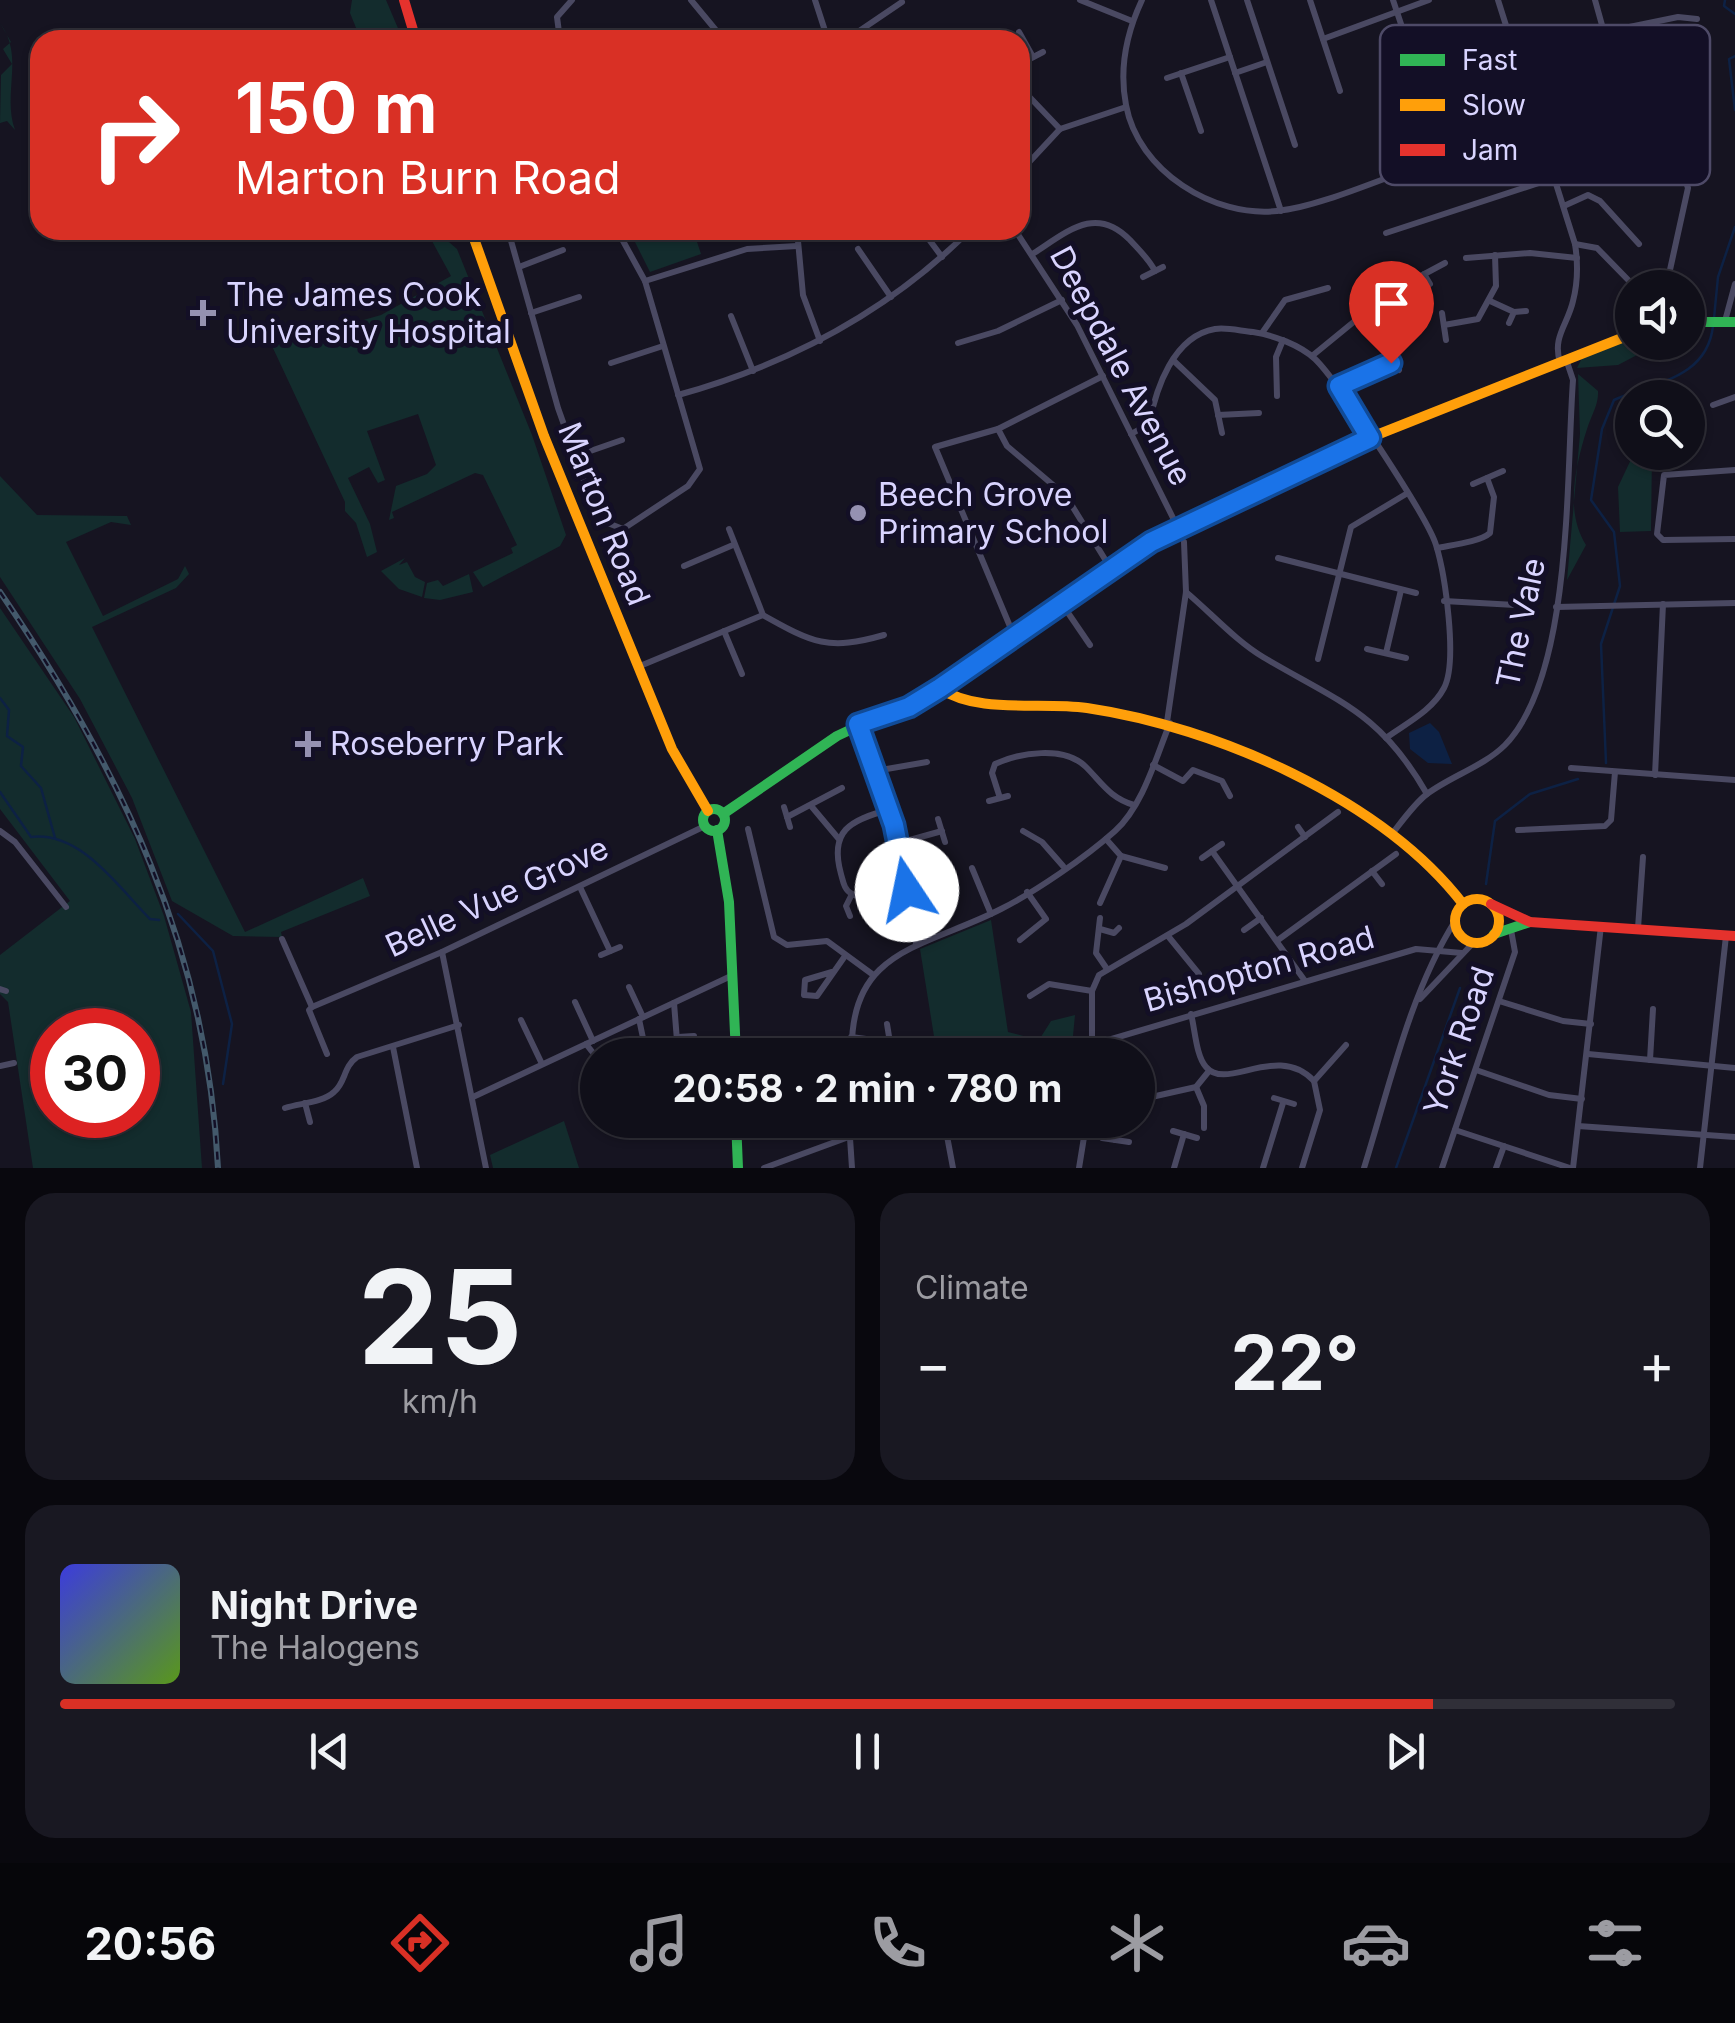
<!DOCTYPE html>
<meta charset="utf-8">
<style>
:root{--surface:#100f19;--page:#191822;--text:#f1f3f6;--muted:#9c9ca2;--line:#302f38;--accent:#d93025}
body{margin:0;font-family:Inter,sans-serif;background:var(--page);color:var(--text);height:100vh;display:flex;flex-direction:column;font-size:38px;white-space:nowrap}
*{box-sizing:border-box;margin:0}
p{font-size:32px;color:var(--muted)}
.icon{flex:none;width:55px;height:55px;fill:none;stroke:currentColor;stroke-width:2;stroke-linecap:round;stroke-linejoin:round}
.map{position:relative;height:1168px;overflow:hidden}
.details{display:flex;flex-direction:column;gap:25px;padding:25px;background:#09080e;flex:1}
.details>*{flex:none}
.hud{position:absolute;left:30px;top:30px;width:1000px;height:210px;border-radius:30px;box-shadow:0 2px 8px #0004,0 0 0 2px var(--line);background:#d93025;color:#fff;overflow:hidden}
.tools{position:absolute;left:1615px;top:270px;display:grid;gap:20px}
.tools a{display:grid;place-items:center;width:90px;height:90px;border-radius:50%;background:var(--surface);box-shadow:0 2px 8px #0004,0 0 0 2px var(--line);font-size:50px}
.speed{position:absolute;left:30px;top:1008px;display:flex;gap:20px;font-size:50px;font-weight:700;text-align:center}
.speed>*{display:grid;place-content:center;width:130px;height:130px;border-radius:50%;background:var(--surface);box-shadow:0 2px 8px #0004,0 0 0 2px var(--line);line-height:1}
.speed .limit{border:15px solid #d22;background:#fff;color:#111}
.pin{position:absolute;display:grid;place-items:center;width:85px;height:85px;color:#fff;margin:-102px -42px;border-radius:50% 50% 50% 0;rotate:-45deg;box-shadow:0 0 10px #0007}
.pin .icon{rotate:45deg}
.me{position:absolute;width:110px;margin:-55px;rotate:349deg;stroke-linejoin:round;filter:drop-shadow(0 0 8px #0008)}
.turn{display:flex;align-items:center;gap:35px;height:210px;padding:0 40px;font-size:45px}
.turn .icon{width:130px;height:130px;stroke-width:2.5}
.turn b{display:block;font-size:70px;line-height:85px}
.big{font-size:75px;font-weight:700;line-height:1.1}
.details .card{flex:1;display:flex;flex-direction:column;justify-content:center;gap:15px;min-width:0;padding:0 35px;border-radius:30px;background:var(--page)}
.details .dial{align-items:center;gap:0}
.dial b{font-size:130px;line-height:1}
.song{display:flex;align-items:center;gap:30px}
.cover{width:120px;height:120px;border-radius:15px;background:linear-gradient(135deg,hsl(240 70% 55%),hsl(90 70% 35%))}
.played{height:10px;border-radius:5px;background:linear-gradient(90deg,var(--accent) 85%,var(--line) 85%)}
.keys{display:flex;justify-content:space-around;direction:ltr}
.heat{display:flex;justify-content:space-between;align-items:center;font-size:55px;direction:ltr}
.details .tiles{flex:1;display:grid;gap:25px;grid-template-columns:1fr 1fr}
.card:last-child{grid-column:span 2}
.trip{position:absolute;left:580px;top:1038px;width:575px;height:100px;border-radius:50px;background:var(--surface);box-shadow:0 2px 8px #0004,0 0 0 2px var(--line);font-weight:700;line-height:100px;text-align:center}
.dock{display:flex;height:160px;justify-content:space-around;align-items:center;background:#06060a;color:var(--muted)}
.dock .icon{width:70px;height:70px}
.dock .selected{color:var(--accent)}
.dock b{font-size:45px;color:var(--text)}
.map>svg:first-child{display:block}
</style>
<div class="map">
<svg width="1735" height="1168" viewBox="0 0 1735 1168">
<rect width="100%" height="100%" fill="#161421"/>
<!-- green -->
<g fill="#132c2d" fill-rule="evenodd">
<path d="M 352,0 L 386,0 L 403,40 L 361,40 L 350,13 Z"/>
<path d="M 0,23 C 25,57 2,92 15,130 L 7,121 L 0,123 L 1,75 L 12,64 L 3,49 L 11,42 Z"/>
<path d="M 426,230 L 435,230 L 457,249 L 532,435 L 566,535 L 560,546 L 483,587 L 473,572 L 513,553 L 511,548 L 517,545 L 483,475 L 475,473 L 392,512 L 394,518 L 389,520 L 396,486 L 427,474 L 436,465 L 418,414 L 367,431 L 385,480 L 378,483 L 369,467 L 348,478 L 370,524 L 377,552 L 367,557 L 356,523 L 345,511 L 345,502 L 272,346 L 381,315 L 451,276 Z"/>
<path d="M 629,230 L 693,230 L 701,254 L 650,272 Z"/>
<path d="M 1632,338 L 1632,342 L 1660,343 L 1618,365 L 1577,368 L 1582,358 Z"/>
<path d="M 1578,374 L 1598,391 C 1599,404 1591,416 1587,429 C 1575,467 1565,512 1586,545 L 1567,580 L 1580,434 Z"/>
<path d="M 1634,453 L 1652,453 L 1651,531 L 1620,532 L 1618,487 Z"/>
<path d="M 0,476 L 37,515 L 127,516 L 131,525 L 111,522 L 66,542 L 103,616 L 178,579 L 185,566 L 189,574 L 176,588 L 92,627 L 245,932 L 363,878 L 370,896 L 281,932 L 282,937 L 233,936 L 172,901 L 132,798 L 80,699 L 0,577 Z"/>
<path d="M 405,558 L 399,565 L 407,562 L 415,577 L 425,582 L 422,597 L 399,589 L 381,571 Z"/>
<path d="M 469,574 L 473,592 L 440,600 L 424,598 L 427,583 L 438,580 L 443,586 Z"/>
<path d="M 0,608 L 74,717 L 135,839 L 164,916 L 191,1012 L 202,1168 L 33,1168 L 8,1002 L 0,994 L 0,955 L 70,901 L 0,809 ZM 52,1030 L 138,1030 L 138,1115 L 52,1115 Z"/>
<path d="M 991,920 L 1008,1032 L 1039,1040 L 1051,1021 L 1075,1015 L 1073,1036 L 1024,1055 L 937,1055 L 920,949 Z"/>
<path d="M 564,1121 L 579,1168 L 493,1168 L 490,1155 Z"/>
</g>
<!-- water -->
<path fill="#0d2144" d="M 1430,723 L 1439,732 L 1452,764 L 1428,763 L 1410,749 L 1409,733 Z"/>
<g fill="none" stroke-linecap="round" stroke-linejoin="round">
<!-- stream -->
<g stroke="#0d2144" stroke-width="2.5">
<path d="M 1725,0 L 1724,6 L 1735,14"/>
<path d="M 1735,56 L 1729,59 L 1735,110"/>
<path d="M 1714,318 L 1718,277 L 1735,227"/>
<path d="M 0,698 L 9,710 L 7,736 L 23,747 L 21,766 L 41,788 L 55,838"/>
<path d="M 1606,763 L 1601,644 L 1620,586 L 1614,532 L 1591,500 L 1602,429 L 1614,400 C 1654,382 1707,379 1713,326"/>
<path d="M 0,792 L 31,837 C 81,831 118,887 150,919 L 159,920"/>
<path d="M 1486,884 L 1495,821 L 1530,794 L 1578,779"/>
<path d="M 178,914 L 213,951 L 232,1024 L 223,1084"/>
<path d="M 1396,1168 L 1460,988"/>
</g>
<!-- street -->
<g stroke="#4a4962" stroke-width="6">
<path d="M 691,0 L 724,40"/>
<path d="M 815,0 L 828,40"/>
<path d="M 1080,0 L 1132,21"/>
<path d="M 1142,0 C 1127,32 1119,69 1126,105 C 1138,171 1214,218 1277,211 C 1319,207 1383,178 1425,164 L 1435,155 L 1438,135 L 1393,0"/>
<path d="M 1211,0 L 1281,211"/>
<path d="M 1247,0 L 1295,145"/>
<path d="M 1310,0 L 1340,91"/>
<path d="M 1498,0 L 1575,244 C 1578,263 1578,282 1573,301 C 1568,324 1552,337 1560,362"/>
<path d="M 1595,0 L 1638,154 L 1683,173 L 1688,188 L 1666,288"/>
<path d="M 1019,32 L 1033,57"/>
<path d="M 1605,32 L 1678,17 L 1697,19"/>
<path d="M 1323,39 L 1429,0"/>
<path d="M 560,40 L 557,17 L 572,0"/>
<path d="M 846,40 L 902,2"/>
<path d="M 1020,64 L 1043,52"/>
<path d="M 1181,73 L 1201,131"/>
<path d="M 1235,73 L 1267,62"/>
<path d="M 1167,78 L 1230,57"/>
<path d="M 1020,87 L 1060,129"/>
<path d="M 1622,92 L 1656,79 L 1691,90"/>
<path d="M 1020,172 L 1060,129 L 1126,107"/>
<path d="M 1566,205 L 1588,195 L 1600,201 L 1639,244"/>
<path d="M 508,230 L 558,408 L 594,509 L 600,520 L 623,529 L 688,486 L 700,469 L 645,281 L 617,230"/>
<path d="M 797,230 L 803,295 L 820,341"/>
<path d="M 922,230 L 942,257"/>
<path d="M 1015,230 L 1077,325 L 1178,528"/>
<path d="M 1386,233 L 1557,177"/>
<path d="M 473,240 L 503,230"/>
<path d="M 1575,244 L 1597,248 L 1636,288"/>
<path d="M 858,249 L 891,297"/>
<path d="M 1034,253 C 1068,231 1096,205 1130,240 C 1139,250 1149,259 1155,271"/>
<path d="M 1466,258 L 1530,253 L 1577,258"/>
<path d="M 519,267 L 563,250"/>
<path d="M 1424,274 L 1430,284"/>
<path d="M 1143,277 L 1163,267"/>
<path d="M 645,281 L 747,249 L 797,246"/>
<path d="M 1490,301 L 1514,312"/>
<path d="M 531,313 L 579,297"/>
<path d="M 1442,313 L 1446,340"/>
<path d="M 731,316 L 753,371"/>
<path d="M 1725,321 L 1735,284"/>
<path d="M 1509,323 L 1514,312 L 1526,311"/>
<path d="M 1444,325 L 1478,319 L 1496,286 L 1495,255"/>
<path d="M 1262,333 L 1285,300 L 1328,288"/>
<path d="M 958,343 L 998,331 L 1062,300"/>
<path d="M 1312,356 L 1389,293 L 1445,263"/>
<path d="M 1174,361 L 1215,400 L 1222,433"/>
<path d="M 611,363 L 663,346"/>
<path d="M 1391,363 L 1399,370"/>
<path d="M 1339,386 L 1391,363 L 1395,354"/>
<path d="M 678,395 C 790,364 888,312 970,230"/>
<path d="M 1277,396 L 1276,357 L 1283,340"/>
<path d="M 1713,405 L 1735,397"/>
<path d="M 1218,415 L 1259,413"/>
<path d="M 998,429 L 1007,446 L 1066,496 L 1111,569"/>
<path d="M 1131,434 L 1149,424 C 1156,389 1173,336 1215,329 C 1226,327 1241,331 1253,332 C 1273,335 1300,345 1315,359 C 1337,380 1428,518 1436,545 C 1445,574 1458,662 1444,688 C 1432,711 1405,724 1386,738"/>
<path d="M 576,456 L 622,440"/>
<path d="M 1735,470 L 1664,475 L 1657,534 L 1663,540 L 1735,539"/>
<path d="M 1473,484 L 1503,471"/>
<path d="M 729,529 L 763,615"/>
<path d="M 1437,548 C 1451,545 1480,542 1490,533 L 1494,497 L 1487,478"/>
<path d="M 1278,558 L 1416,593"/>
<path d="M 684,566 L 733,545"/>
<path d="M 1186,592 C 1211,613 1236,641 1263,657 C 1339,702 1380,712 1427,794"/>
<path d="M 1444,601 L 1515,605"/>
<path d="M 1062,604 L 1090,645"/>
<path d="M 1556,607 L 1735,603"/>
<path d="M 724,631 L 742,674"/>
<path d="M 1014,636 L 935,447 L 998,429 L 1103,376"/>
<path d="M 1367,649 L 1406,658"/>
<path d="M 1386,653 L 1401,590"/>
<path d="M 1318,659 L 1351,527 L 1406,494"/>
<path d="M 640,666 L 763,615 C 813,643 828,651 884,635"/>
<path d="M 1167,722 L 1186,592 L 1184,542"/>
<path d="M 858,724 L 899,843 L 916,944"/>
<path d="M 1153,765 L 1183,781 L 1193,770 L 1222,781 L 1230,796"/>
<path d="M 1571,768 L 1735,780"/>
<path d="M 875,771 L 927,762"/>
<path d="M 1655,775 L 1663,604"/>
<path d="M 1000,798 L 992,773 L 995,764 C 1019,753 1064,745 1086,767 C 1102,783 1110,798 1134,805"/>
<path d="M 989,801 L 1008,796"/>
<path d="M 784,807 L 790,827"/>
<path d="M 812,807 L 838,838"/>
<path d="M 888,810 C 850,820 829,831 841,874 C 843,881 844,890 852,894 C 868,902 891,893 907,890"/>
<path d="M 787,817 L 842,788"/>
<path d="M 938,819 L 945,842"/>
<path d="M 1298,827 L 1305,837"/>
<path d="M 748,829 L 774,937 L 787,945 L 827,941 L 872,974"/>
<path d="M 1518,830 L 1605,826 L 1611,820 L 1615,772"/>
<path d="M 0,831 L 15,842 L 66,907"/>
<path d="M 1023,831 L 1042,842 L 1063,866"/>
<path d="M 1392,834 C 1403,820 1414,804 1427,794 C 1451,776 1484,766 1505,745 C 1573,675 1566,475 1573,380 L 1566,359"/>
<path d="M 899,843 L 942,831"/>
<path d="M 1212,851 L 1305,981"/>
<path d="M 1121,856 L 1165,868"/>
<path d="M 1202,858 L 1222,844"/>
<path d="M 972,868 L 991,914"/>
<path d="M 1372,871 L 1382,884"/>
<path d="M 580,887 L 610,951"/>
<path d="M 1100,903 L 1121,856 L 1106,839"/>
<path d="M 850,916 L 846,906 L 852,894"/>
<path d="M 1100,918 L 1096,953 L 1107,969"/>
<path d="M 1638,928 L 1643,857"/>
<path d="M 1100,929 L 1114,933 L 1119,928"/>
<path d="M 1244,930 L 1261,918"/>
<path d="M 1168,936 L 1199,974"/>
<path d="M 282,939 L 312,1007"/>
<path d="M 1020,940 L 1046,919 L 1027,892"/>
<path d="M 1278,940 L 1396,854"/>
<path d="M 442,952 L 486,1168"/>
<path d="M 601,955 L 620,947"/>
<path d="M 832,972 L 805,980 L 804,995 L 817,996 L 845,956"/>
<path d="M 629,987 L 643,1017"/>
<path d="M 0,989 L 6,991"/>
<path d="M 1030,996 L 1049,984 L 1092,991"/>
<path d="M 1420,999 L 1474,942"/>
<path d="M 1499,1001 L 1563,1021 L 1591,1024"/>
<path d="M 575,1002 L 593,1041"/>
<path d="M 674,1003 L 678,1053"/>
<path d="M 1191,1014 C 1195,1029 1196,1056 1206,1067 C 1227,1092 1277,1042 1314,1081 L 1320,1110 L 1302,1168"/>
<path d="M 521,1020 L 542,1064"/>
<path d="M 887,1024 L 892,1055"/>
<path d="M 678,1037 L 694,1036"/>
<path d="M 851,1037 L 889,1042"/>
<path d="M 1092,1043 L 1092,991 L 1099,975 L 1186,924 L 1338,812"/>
<path d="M 586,1044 L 598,1059"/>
<path d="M 393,1047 L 417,1168"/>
<path d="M 1071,1051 L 1416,949 L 1462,953"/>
<path d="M 327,1054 L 309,1010 L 312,1007 L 442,952 L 705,826"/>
<path d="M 1588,1054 L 1735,1068"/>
<path d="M 636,1055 L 643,1038 L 639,1019"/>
<path d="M 852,1055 C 848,948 925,948 1001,909 C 1035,892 1086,857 1115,831 C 1143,806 1156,757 1170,723"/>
<path d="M 1650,1060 L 1653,1009"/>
<path d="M 0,1066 L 14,1063"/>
<path d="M 1476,1070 L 1549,1095 L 1582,1099"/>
<path d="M 1314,1081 L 1346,1045"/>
<path d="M 1196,1087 L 1204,1106 L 1204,1128"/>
<path d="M 473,1097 L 731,976"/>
<path d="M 1274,1098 L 1294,1104"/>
<path d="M 1138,1100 L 1196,1087 L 1209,1071"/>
<path d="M 305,1103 L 310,1122"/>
<path d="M 285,1108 C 300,1103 322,1103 334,1092 C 346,1082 343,1067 357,1057 L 459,1025"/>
<path d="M 944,1120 L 953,1168"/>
<path d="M 1578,1126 L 1735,1137"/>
<path d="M 1455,1130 L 1570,1168"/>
<path d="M 1173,1131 L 1197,1138"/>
<path d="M 850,1138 L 852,1168"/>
<path d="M 1102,1138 L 1129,1142"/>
<path d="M 1115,1140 L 1118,1120"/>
<path d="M 764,1168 L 895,1120"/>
<path d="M 1079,1168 L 1085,1131"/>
<path d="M 1174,1168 L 1184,1134"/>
<path d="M 1263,1168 L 1283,1103"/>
<path d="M 1364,1168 C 1390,1085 1409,995 1455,921"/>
<path d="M 1442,1168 L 1515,952 L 1511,930"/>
<path d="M 1496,1168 L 1504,1146"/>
<path d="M 1573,1168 L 1601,926"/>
<path d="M 1700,1168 L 1726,936"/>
</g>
<!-- fast -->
<g stroke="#30b455" stroke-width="10">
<path d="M 1688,322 L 1735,322"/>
<circle cx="714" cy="820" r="11"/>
<path d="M 723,814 L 837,736 L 939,688 L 1105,573"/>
<path d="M 717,830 L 729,902 L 736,1055"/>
<path d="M 1494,934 L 1530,922"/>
<path d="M 736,1120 L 738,1168"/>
</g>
<!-- slow -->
<g stroke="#ff9f0a" stroke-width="10">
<path d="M 471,230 L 544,436 L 672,749 L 708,811"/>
<path d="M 1105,573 L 1178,528 L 1369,438 L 1632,334"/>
<path d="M 939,688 C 980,715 1039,701 1087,708 C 1216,727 1382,799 1463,904"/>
<circle cx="1477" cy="921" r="22"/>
</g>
<!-- jam -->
<g stroke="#e5322d" stroke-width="10">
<path d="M 404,0 L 416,40"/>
<path d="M 1491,904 L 1530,922 L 1735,936"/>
</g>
<!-- rail casing -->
<g stroke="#43596b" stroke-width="6">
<path id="rail" d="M 0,592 C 122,771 207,948 218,1168"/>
</g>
<!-- rail -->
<use href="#rail" stroke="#130f26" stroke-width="2.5" stroke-dasharray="8" stroke-linecap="butt"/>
</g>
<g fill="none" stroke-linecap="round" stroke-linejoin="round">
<!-- route casing -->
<g stroke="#114b97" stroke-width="25">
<path id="route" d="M 907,890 L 894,825 L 858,724 L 909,707 L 940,688 L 1151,542 L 1370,438 L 1339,386 L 1391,363"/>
</g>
<!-- route -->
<use href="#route" stroke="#1a73e8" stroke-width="18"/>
</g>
<!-- markers -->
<g fill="#9591b1" stroke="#130f26" stroke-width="4">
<path d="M198 298h10v10h10v10h-10v10h-10v-10h-10v-10h10z"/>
<circle cx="858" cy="513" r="10"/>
<path d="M303 729h10v10h10v10h-10v10h-10v-10h-10v-10h10z"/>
</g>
<g text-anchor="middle" stroke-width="10" stroke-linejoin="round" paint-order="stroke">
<!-- poi labels -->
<g font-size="32" fill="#d9d4ff" stroke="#130f26" text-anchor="start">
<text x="226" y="306">The James Cook<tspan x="226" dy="37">University Hospital</tspan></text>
<text x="878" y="506">Beech Grove<tspan x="878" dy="37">Primary School</tspan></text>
<text x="330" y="755">Roseberry Park</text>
</g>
<!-- street labels -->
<g font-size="32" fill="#d9d4ff" stroke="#130f26">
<text transform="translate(1121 366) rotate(62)" y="11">Deepdale Avenue</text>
<text transform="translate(604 514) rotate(68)" y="11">Marton Road</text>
<text transform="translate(1521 623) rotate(-78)" y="11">The Vale</text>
<text transform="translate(497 897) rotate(-25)" y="11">Belle Vue Grove</text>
<text transform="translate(1259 969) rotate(-16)" y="11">Bishopton Road</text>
<text transform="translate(1459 1041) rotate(-71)" y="11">York Road</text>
</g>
</g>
<!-- legend -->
<rect x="1380" y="25" width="330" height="160" rx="15" fill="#130f26" stroke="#4e4a67" stroke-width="2.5"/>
<rect x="1400" y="54" width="45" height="12" fill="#30b455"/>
<rect x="1400" y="99" width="45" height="12" fill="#ff9f0a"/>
<rect x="1400" y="144" width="45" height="12" fill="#e5322d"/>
<g font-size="28" fill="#d9d4ff">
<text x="1462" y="70">Fast</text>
<text x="1462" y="115">Slow</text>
<text x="1462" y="160">Jam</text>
</g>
</svg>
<div class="tools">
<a><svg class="icon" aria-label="sound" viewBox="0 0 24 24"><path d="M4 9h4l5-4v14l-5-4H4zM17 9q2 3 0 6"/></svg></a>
<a><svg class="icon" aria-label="search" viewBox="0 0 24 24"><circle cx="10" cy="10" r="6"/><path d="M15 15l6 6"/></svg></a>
</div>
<div class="speed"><div class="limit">30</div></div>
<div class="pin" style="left:1391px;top:363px;background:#d93025"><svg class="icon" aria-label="arrive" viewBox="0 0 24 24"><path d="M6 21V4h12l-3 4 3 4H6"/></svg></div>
<svg class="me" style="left:907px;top:890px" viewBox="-20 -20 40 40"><circle r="19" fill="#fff"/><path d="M0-13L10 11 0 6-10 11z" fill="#1a73e8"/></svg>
<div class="trip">20:58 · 2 min · 780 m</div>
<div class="hud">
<div class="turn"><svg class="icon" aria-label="right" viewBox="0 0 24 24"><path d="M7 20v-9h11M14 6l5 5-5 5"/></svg><div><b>150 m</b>Marton Burn Road</div></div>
</div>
</div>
<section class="details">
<div class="tiles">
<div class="card dial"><b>25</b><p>km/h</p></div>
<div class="card"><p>Climate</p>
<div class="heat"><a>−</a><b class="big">22°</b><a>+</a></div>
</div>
<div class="card">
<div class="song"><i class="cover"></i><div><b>Night Drive</b><p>The Halogens</p></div></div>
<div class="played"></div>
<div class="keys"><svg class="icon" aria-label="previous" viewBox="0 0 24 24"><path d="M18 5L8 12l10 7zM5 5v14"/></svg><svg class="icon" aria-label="pause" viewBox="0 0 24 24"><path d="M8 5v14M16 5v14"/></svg><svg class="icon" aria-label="next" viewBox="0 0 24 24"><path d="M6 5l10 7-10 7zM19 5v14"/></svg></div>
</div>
</div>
</section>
<nav class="dock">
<b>20:56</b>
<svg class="icon selected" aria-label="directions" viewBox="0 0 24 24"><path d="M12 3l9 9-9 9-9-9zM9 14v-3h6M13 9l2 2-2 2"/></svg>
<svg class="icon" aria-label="music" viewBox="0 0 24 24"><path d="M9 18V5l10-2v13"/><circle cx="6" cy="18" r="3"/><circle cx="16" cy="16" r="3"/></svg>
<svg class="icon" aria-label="phone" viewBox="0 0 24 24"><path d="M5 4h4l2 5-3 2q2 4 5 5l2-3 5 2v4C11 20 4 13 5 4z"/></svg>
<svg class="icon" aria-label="climate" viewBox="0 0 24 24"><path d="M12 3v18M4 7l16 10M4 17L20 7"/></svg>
<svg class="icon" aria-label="car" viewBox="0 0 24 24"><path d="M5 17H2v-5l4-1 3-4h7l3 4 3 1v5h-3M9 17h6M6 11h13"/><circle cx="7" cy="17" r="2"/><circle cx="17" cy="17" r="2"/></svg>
<svg class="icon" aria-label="filters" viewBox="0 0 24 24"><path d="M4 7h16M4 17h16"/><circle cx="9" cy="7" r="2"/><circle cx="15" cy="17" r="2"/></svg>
</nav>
